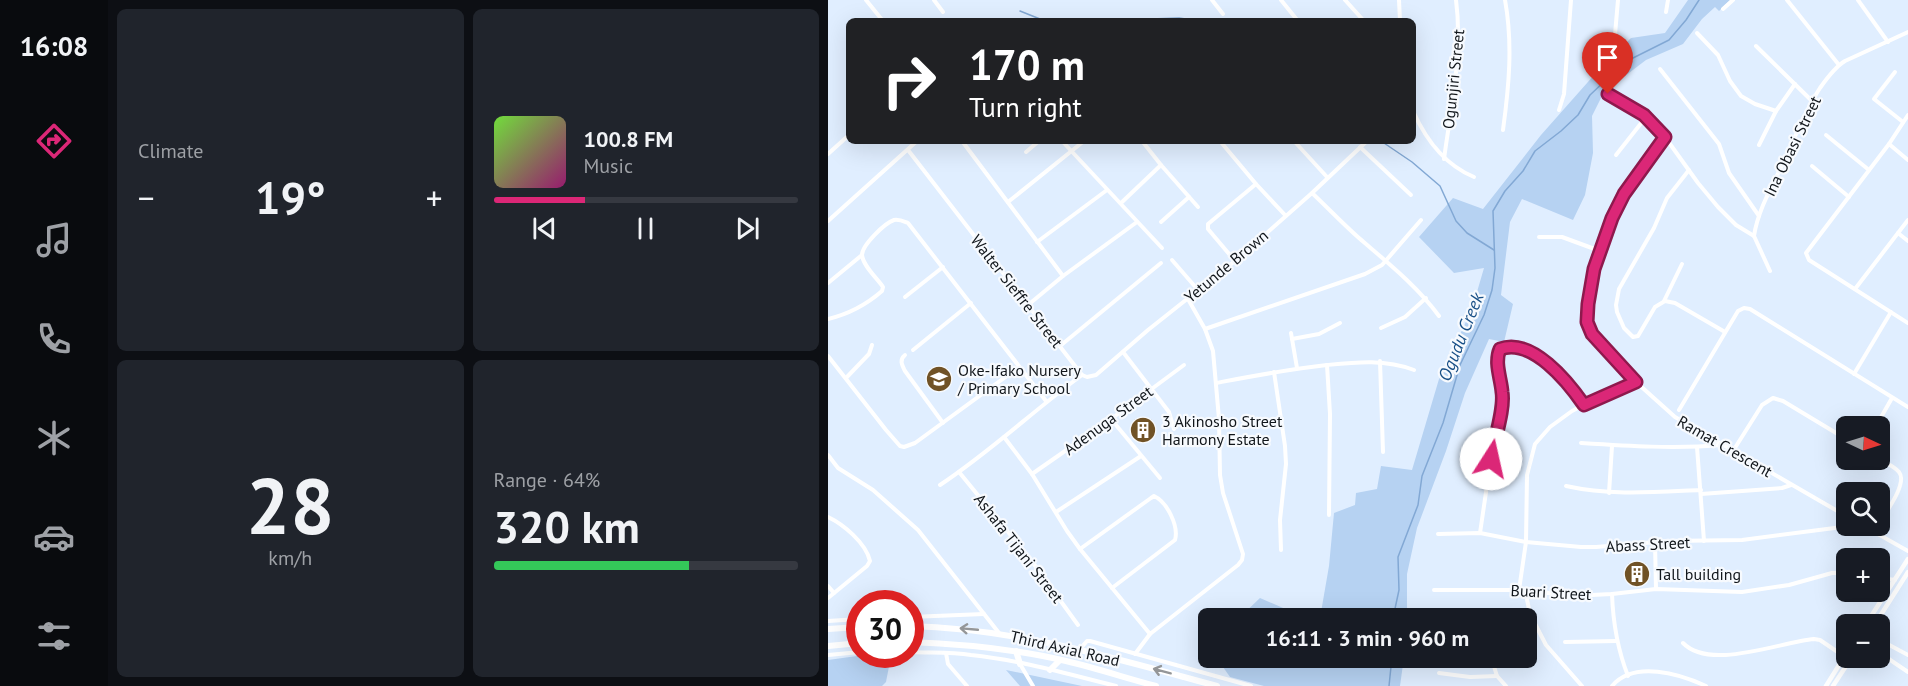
<!DOCTYPE html>
<meta charset="utf-8">
<style>
:root{--surface:#171b24;--page:#20242c;--text:#f1f3f6;--muted:#9ea1a6;--line:#363941;--accent:#db2777}
body{margin:0;font-family:"PT Sans",sans-serif;background:var(--page);color:var(--text);height:100vh;display:flex;flex-direction:column;font-size:22px;white-space:nowrap}
*{box-sizing:border-box;margin:0}
p{font-size:20px;color:var(--muted)}
.icon{flex:none;width:33px;height:33px;fill:none;stroke:currentColor;stroke-width:2;stroke-linecap:round;stroke-linejoin:round}
.map{position:relative;flex:1;overflow:hidden}
.drawer{display:flex;flex-direction:column;gap:9px;padding:9px;background:#0d0f14;width:720px}
.drawer>*{flex:none}
.banner{position:absolute;left:18px;top:18px;width:570px;height:126px;border-radius:9px;box-shadow:0 6px 24px #0002;background:#202124;color:#fff;overflow:hidden}
.needle{width:39px;rotate:94deg}
.controls{position:absolute;left:1008px;top:416px;display:grid;gap:12px}
.controls a{display:grid;place-items:center;width:54px;height:54px;border-radius:9px;background:var(--surface);box-shadow:0 6px 24px #0002;font-size:30px}
.speed{position:absolute;left:18px;top:590px;display:flex;gap:12px;font-size:30px;font-weight:700;text-align:center}
.speed>*{display:grid;place-content:center;width:78px;height:78px;border-radius:50%;background:var(--surface);box-shadow:0 6px 24px #0002;line-height:1}
.speed .limit{border:9px solid #d22;background:#fff;color:#111}
.pin{position:absolute;display:grid;place-items:center;width:51px;height:51px;color:#fff;margin:-62px -26px;border-radius:50% 50% 50% 0;rotate:-45deg;box-shadow:0 0 6px #0007}
.pin .icon{rotate:45deg}
.me{position:absolute;width:66px;margin:-33px;rotate:10deg;stroke-linejoin:round;filter:drop-shadow(0 0 4px #0008)}
.turn{display:flex;align-items:center;gap:21px;height:126px;padding:0 24px;font-size:27px}
.turn .icon{width:78px;height:78px;stroke-width:2.5}
.turn b{display:block;font-size:42px;line-height:51px}
.big{font-size:45px;font-weight:700;line-height:1.1}
.drawer .card{flex:1;display:flex;flex-direction:column;justify-content:center;gap:9px;min-width:0;padding:0 21px;border-radius:9px;background:var(--page)}
.drawer .dial{align-items:center;gap:0}
.dial b{font-size:78px;line-height:1}
.song{display:flex;align-items:center;gap:18px}
.cover{width:72px;height:72px;border-radius:9px;background:linear-gradient(135deg,hsl(100 70% 55%),hsl(320 70% 35%))}
.played{height:6px;border-radius:3px;background:linear-gradient(90deg,var(--accent) 30%,var(--line) 30%)}
.keys{display:flex;justify-content:space-around;direction:ltr}
.heat{display:flex;justify-content:space-between;align-items:center;font-size:33px;direction:ltr}
.charge{height:9px;border-radius:4px;background:linear-gradient(90deg,#34c759 64%,var(--line) 0)}
.drawer .tiles{flex:1;display:grid;gap:9px;grid-template-columns:repeat(2,1fr)}
.trip{position:absolute;left:370px;top:608px;width:339px;height:60px;border-radius:9px;background:var(--surface);box-shadow:0 6px 24px #0002;font-weight:700;line-height:60px;text-align:center}
main{display:flex;flex:1;min-height:0}
.tabs{display:flex;flex-direction:column;width:108px;justify-content:space-around;align-items:center;background:#090b0e;color:var(--muted)}
.tabs .icon{width:42px;height:42px}
.tabs .current{color:var(--accent)}
.tabs b{font-size:27px;color:var(--text)}
.map>svg:first-child{display:block}
</style>
<main>
<nav class="tabs">
<b>16:08</b>
<svg class="icon current" aria-label="directions" viewBox="0 0 24 24"><path d="M12 3l9 9-9 9-9-9zM9 14v-3h6M13 9l2 2-2 2"/></svg>
<svg class="icon" aria-label="music" viewBox="0 0 24 24"><path d="M9 18V5l10-2v13"/><circle cx="6" cy="18" r="3"/><circle cx="16" cy="16" r="3"/></svg>
<svg class="icon" aria-label="phone" viewBox="0 0 24 24"><path d="M5 4h4l2 5-3 2q2 4 5 5l2-3 5 2v4C11 20 4 13 5 4z"/></svg>
<svg class="icon" aria-label="climate" viewBox="0 0 24 24"><path d="M12 3v18M4 7l16 10M4 17L20 7"/></svg>
<svg class="icon" aria-label="car" viewBox="0 0 24 24"><path d="M5 17H2v-5l4-1 3-4h7l3 4 3 1v5h-3M9 17h6M6 11h13"/><circle cx="7" cy="17" r="2"/><circle cx="17" cy="17" r="2"/></svg>
<svg class="icon" aria-label="filters" viewBox="0 0 24 24"><path d="M4 7h16M4 17h16"/><circle cx="9" cy="7" r="2"/><circle cx="15" cy="17" r="2"/></svg>
</nav>
<section class="drawer">
<div class="tiles">
<div class="card"><p>Climate</p>
<div class="heat"><a>−</a><b class="big">19°</b><a>+</a></div>
</div>
<div class="card">
<div class="song"><i class="cover"></i><div><b>100.8 FM</b><p>Music</p></div></div>
<div class="played"></div>
<div class="keys"><svg class="icon" aria-label="previous" viewBox="0 0 24 24"><path d="M18 5L8 12l10 7zM5 5v14"/></svg><svg class="icon" aria-label="pause" viewBox="0 0 24 24"><path d="M8 5v14M16 5v14"/></svg><svg class="icon" aria-label="next" viewBox="0 0 24 24"><path d="M6 5l10 7-10 7zM19 5v14"/></svg></div>
</div>
<div class="card dial"><b>28</b><p>km/h</p></div>
<div class="card"><p>Range · 64%</p><b class="big">320 km</b><div class="charge"></div></div>
</div>
</section>
<div class="map">
<svg width="1080" height="686" viewBox="0 0 1080 686">
<rect width="100%" height="100%" fill="#e0eeff"/>
<!-- green -->
<g fill="#b6d2f2">
<path d="M 860,0 L 902,0 L 891,11 L 887,7 L 874,19 L 855,44 L 818,60 L 776,92 L 764,116 L 765,153 L 757,195 L 745,220 L 694,199 L 682,222 L 673,295 L 685,304 L 676,342 L 661,339 L 637,393 L 618,451 L 589,528 L 579,574 L 579,618 L 492,618 L 501,566 L 506,513 L 527,505 L 528,493 L 549,489 L 553,466 L 584,470 L 611,379 L 644,309 L 656,268 L 626,273 L 591,237 L 625,198 L 655,209 L 713,135 L 767,74 L 803,38 L 837,33 Z"/>
<path d="M 432,598 L 478,618 L 411,618 Z"/>
<path d="M 29,656 L 63,656 L 58,682 L 54,686 L 0,686 L 0,660 Z"/>
<path d="M 388,657 L 576,657 L 572,686 L 436,686 L 402,677 Z"/>
<path d="M 178,670 L 254,686 L 192,686 Z"/>
</g>
<g fill="none" stroke-linecap="round" stroke-linejoin="round">
<!-- stream -->
<g stroke="#82a8d4" stroke-width="1.5">
<path d="M 192,11 L 217,21"/>
<path d="M 266,21 L 351,18 L 371,21"/>
<path d="M 553,141 L 584,162 L 612,186 L 628,221 L 639,233 L 666,250"/>
<path d="M 565,618 L 571,590 L 570,557 L 590,505 L 594,476 L 615,423 L 632,365 L 656,315 L 664,290 L 667,268 L 665,211 L 677,191 L 695,171 L 707,151 L 733,131 L 750,115 L 762,95 L 797,62 L 841,40 L 858,20 L 871,0"/>
<path d="M 561,686 L 564,657"/>
</g>
<!-- street -->
<g stroke="#fff" stroke-width="4">
<path d="M 38,0 L 55,21"/>
<path d="M 106,0 L 115,12"/>
<path d="M 384,0 L 395,14"/>
<path d="M 453,0 L 470,21"/>
<path d="M 517,0 L 536,21"/>
<path d="M 571,0 L 572,21"/>
<path d="M 959,0 L 1011,65"/>
<path d="M 1030,0 L 1060,42"/>
<path d="M 895,9 L 905,0"/>
<path d="M 838,12 L 840,0"/>
<path d="M 869,33 L 890,55 L 902,81 L 913,96 L 927,104 L 948,111"/>
<path d="M 786,46 L 790,0"/>
<path d="M 928,46 L 984,101"/>
<path d="M 832,69 L 891,144 L 901,173 L 931,216"/>
<path d="M 1067,72 L 1046,99 L 1075,122"/>
<path d="M 780,94 L 809,110 L 822,121 L 837,137 L 870,183 L 890,207 L 908,225 L 926,236 L 942,271"/>
<path d="M 731,110 L 736,94 L 743,0"/>
<path d="M 585,111 C 598,140 617,165 646,177"/>
<path d="M 1080,115 L 1061,144 L 978,253 L 981,260 L 1080,323"/>
<path d="M 675,130 C 681,86 685,44 677,0"/>
<path d="M 998,135 L 1041,170"/>
<path d="M 837,137 C 824,156 809,175 797,194 C 778,222 766,260 762,294 C 760,308 757,321 764,334 L 808,382 L 847,417 L 1018,516"/>
<path d="M 134,141 L 235,276"/>
<path d="M 234,141 L 334,248"/>
<path d="M 392,141 L 428,184 L 457,215"/>
<path d="M 466,141 L 499,177"/>
<path d="M 1061,144 L 1080,160"/>
<path d="M 931,145 L 948,111 L 967,84"/>
<path d="M 532,147 L 583,195"/>
<path d="M 80,150 L 254,375 C 206,410 162,452 112,485"/>
<path d="M 198,152 L 211,141"/>
<path d="M 0,154 L 21,135"/>
<path d="M 788,155 L 818,117"/>
<path d="M 616,159 C 623,107 635,52 628,0"/>
<path d="M 333,165 L 370,207"/>
<path d="M 984,166 L 1021,197"/>
<path d="M 861,170 L 839,198 L 826,228 L 791,289 L 788,305 L 789,312 L 796,328 L 805,337 L 810,336 L 827,307 L 837,301 L 847,303 L 897,332"/>
<path d="M 484,193 C 500,208 515,224 531,238 C 560,263 589,286 611,316"/>
<path d="M 180,202 L 256,141"/>
<path d="M 293,203 L 333,165 L 314,141"/>
<path d="M 0,221 L 89,141"/>
<path d="M 333,222 L 361,197"/>
<path d="M 1070,233 L 1080,241"/>
<path d="M 926,236 C 930,209 946,183 957,159 C 968,135 978,109 992,88 C 999,78 1007,67 1017,61 L 1080,32"/>
<path d="M 711,237 L 734,237 L 772,251"/>
<path d="M 209,242 L 279,190"/>
<path d="M 344,260 L 370,290"/>
<path d="M 407,261 L 380,229 L 380,224 L 428,184"/>
<path d="M 0,283 L 34,255"/>
<path d="M 1027,289 L 1080,220"/>
<path d="M 77,297 L 115,267"/>
<path d="M 836,301 L 854,264"/>
<path d="M 200,305 L 235,276 L 309,222"/>
<path d="M 0,319 C 21,314 38,305 54,291 L 55,287 C 49,278 35,266 34,255 C 34,245 57,223 66,220 C 71,219 75,221 80,223 L 218,401"/>
<path d="M 553,328 L 577,317 L 598,298"/>
<path d="M 377,329 L 537,274 L 554,265 L 593,220"/>
<path d="M 463,333 L 469,368"/>
<path d="M 464,339 L 491,334 L 512,323"/>
<path d="M 232,346 L 333,263"/>
<path d="M 85,350 L 143,303"/>
<path d="M 295,352 L 341,412 L 346,429"/>
<path d="M 77,355 C 71,360 74,365 77,371 L 115,423"/>
<path d="M 0,356 L 58,430 L 72,446 L 76,447 L 87,443 L 191,367"/>
<path d="M 552,361 L 555,452"/>
<path d="M 499,365 L 502,414 L 501,515"/>
<path d="M 446,372 L 457,446 L 458,464 L 452,520 L 453,550"/>
<path d="M 1026,374 L 1063,312"/>
<path d="M 254,375 L 259,377 L 268,375 L 320,330 L 407,261 L 484,193 L 539,141"/>
<path d="M 18,378 L 41,354 L 44,345"/>
<path d="M 388,383 C 425,376 461,369 499,365 C 529,362 557,359 586,370"/>
<path d="M 851,410 L 910,311 L 916,308 L 922,309 L 1080,407"/>
<path d="M 283,419 L 332,478"/>
<path d="M 1048,426 L 1064,398"/>
<path d="M 176,437 L 204,474 L 239,531 L 252,549 L 322,634 L 410,565 L 414,560 L 415,554 L 395,493 L 392,475 L 391,419 L 385,351 L 377,329 L 360,299"/>
<path d="M 753,443 C 800,446 847,449 894,445"/>
<path d="M 869,447 L 876,541"/>
<path d="M 905,451 L 934,405 L 945,398 L 955,401 L 1018,439"/>
<path d="M 0,455 L 10,468 L 45,490 L 90,530 L 171,633"/>
<path d="M 1051,459 C 1057,463 1066,466 1071,472 C 1080,483 1058,512 1052,522"/>
<path d="M 131,472 L 203,560 L 250,625"/>
<path d="M 204,474 L 283,419 L 356,365"/>
<path d="M 738,486 C 783,496 827,492 873,490"/>
<path d="M 781,493 L 784,446"/>
<path d="M 873,494 L 954,488 L 963,485"/>
<path d="M 228,512 L 313,456"/>
<path d="M 0,517 C 15,524 38,543 42,561 L 39,566 L 0,598"/>
<path d="M 1034,525 L 1080,551"/>
<path d="M 652,533 L 666,438 L 675,400 L 670,367 L 670,353 L 672,349 C 684,345 698,349 709,355 L 738,381 L 756,405"/>
<path d="M 610,534 L 652,533 L 698,542 L 753,547 L 768,547 L 840,541 L 914,540 L 1030,525"/>
<path d="M 827,542 L 828,589"/>
<path d="M 252,549 L 323,498 L 326,496 C 339,502 351,526 347,540 L 284,588"/>
<path d="M 1052,578 L 1067,580"/>
<path d="M 0,586 L 6,593"/>
<path d="M 606,590 L 697,590 L 743,596 L 784,594 L 828,589 L 914,592 L 961,585 L 1004,573 L 1018,573"/>
<path d="M 691,590 L 698,542 L 699,475 L 707,444 L 722,427 L 744,411 L 767,399 L 808,382"/>
<path d="M 697,590 L 702,614 L 718,645 L 754,686"/>
<path d="M 784,594 C 785,623 789,648 800,676"/>
<path d="M 82,617 L 156,614"/>
<path d="M 0,621 L 32,619"/>
<path d="M 1052,640 L 1080,655"/>
<path d="M 737,642 L 788,641"/>
<path d="M 855,643 C 882,671 952,642 986,639 L 992,640 L 1017,657"/>
<path d="M 252,649 L 259,641 L 262,641 L 423,686"/>
<path d="M 82,652 C 103,653 123,652 143,655 C 192,660 240,674 288,686"/>
<path d="M 118,653 L 120,664 L 139,686"/>
<path d="M 1052,653 L 1080,672"/>
<path d="M 307,654 L 322,634"/>
<path d="M 0,655 L 32,652"/>
<path d="M 663,657 L 669,676 L 678,686"/>
<path d="M 192,664 L 205,686"/>
<path d="M 611,673 L 642,677 L 669,676"/>
<path d="M 784,686 C 806,660 852,674 878,686"/>
</g>
<!-- secondary -->
<g stroke="#fff" stroke-width="4.5">
<path d="M 1038,624 L 1080,559"/>
<path d="M 1047,624 L 1080,572"/>
<path d="M 998,686 L 1018,654"/>
<path d="M 1005,686 L 1024,657"/>
</g>
<!-- highway -->
<g stroke="#fff" stroke-width="6">
<path d="M 82,626 C 191,629 285,658 389,686"/>
<path d="M 0,629 L 32,627"/>
<path d="M 82,642 C 135,644 188,649 238,661 C 268,668 298,678 328,686"/>
<path d="M 0,646 L 32,643"/>
<path d="M 188,651 L 192,664"/>
<path d="M 222,670 L 232,660"/>
</g>
</g>
<!-- one-way arrows -->
<defs><path id="oneway-shaft" d="M-6 0H5M1.5-3L5.5 0L1.5 3" fill="none" stroke-width="1.6" stroke-linecap="round" stroke-linejoin="round" transform="scale(1.5)"/></defs>
<g stroke="#949698">
<use href="#oneway-shaft" transform="translate(141 629) rotate(-175)"/>
<use href="#oneway-shaft" transform="translate(334 671) rotate(-165)"/>
</g>
<g fill="none" stroke-linecap="round" stroke-linejoin="round">
<!-- route casing -->
<g stroke="#8e194d" stroke-width="15">
<path id="route" d="M 663,459 C 666,440 677,409 674,392 C 673,378 666,363 672,349 C 704,337 740,382 756,405 L 808,382 L 764,334 L 759,322 L 760,304 L 766,269 L 784,218 L 796,194 L 837,137 L 816,115 L 780,94"/>
</g>
<!-- route -->
<use href="#route" stroke="#db2777" stroke-width="10"/>
</g>
<!-- icons -->
<defs>
<g id="school-disc" transform="scale(1.35)"><circle r="9.5" fill="#705226" stroke="#f7fafe"/><path d="M0-5L7-2L0 1L-7-2ZM-4 1L0 2.5L4 1V4Q0 6-4 4Z" fill="#fff"/></g>
<g id="building-disc" transform="scale(1.35)"><circle r="9.5" fill="#705226" stroke="#f7fafe"/><path d="M-4-6H4V6H1V3H-1V6H-4ZM-2.5-4.3h1.7v1.8h-1.7ZM.8-4.3h1.7v1.8H.8ZM-2.5-1h1.7V.8h-1.7ZM.8-1h1.7V.8H.8Z" fill="#fff"/></g>
</defs>
<g fill-rule="evenodd">
<use href="#school-disc" x="111" y="379"/>
<use href="#building-disc" x="315" y="430"/>
<use href="#building-disc" x="809" y="574"/>
</g>
<g text-anchor="middle" stroke-width="4.5" stroke-linejoin="round" paint-order="stroke">
<!-- street labels -->
<g font-size="16" fill="#11161b" stroke="#f7fafe">
<text transform="translate(625 79) rotate(-84)" y="6">Ogunjiri Street</text>
<text transform="translate(964 146) rotate(-64)" y="6">Ina Obasi Street</text>
<text transform="translate(398 266) rotate(-40)" y="6">Yetunde Brown</text>
<text transform="translate(189 291) rotate(52)" y="6">Walter Sieffre Street</text>
<text transform="translate(280 420) rotate(-36)" y="6">Adenuga Street</text>
<text transform="translate(897 446) rotate(30)" y="6">Ramat Crescent</text>
<text transform="translate(820 544) rotate(-3)" y="6">Abass Street</text>
<text transform="translate(191 548) rotate(52)" y="6">Ashafa Tijani Street</text>
<text transform="translate(723 592) rotate(3)" y="6">Buari Street</text>
<text transform="translate(237 648) rotate(13)" y="6">Third Axial Road</text>
</g>
<!-- poi labels -->
<g font-size="16" fill="#11161b" stroke="#f7fafe" text-anchor="start">
<text x="130" y="376">Oke-Ifako Nursery<tspan x="130" dy="18">/ Primary School</tspan></text>
<text x="334" y="427">3 Akinosho Street<tspan x="334" dy="18">Harmony Estate</tspan></text>
<text x="828" y="580">Tall building</text>
</g>
<!-- water labels -->
<g font-size="18" font-style="italic" fill="#195087" stroke="#f7fafe">
<text transform="translate(633 337) rotate(-68)" y="6">Ogudu Creek</text>
</g>
</g>
</svg>
<div class="controls">
<a><svg class="needle" viewBox="-14 -14 28 28"><path d="M0-13l5 13h-10z" fill="#e53935"/><path d="M0 13l5-13h-10z" fill="#9ea1a6"/></svg></a>
<a><svg class="icon" aria-label="search" viewBox="0 0 24 24"><circle cx="10" cy="10" r="6"/><path d="M15 15l6 6"/></svg></a>
<a>+</a>
<a>−</a>
</div>
<div class="speed"><div class="limit">30</div></div>
<div class="pin" style="left:780px;top:94px;background:#d93025"><svg class="icon" aria-label="arrive" viewBox="0 0 24 24"><path d="M6 21V4h12l-3 4 3 4H6"/></svg></div>
<svg class="me" style="left:663px;top:459px" viewBox="-20 -20 40 40"><circle r="19" fill="#fff"/><path d="M0-13L10 11 0 6-10 11z" fill="#db2777"/></svg>
<div class="trip">16:11 · 3 min · 960 m</div>
<div class="banner">
<div class="turn"><svg class="icon" aria-label="right" viewBox="0 0 24 24"><path d="M7 20v-9h11M14 6l5 5-5 5"/></svg><div><b>170 m</b>Turn right</div></div>
</div>
</div>
</main>
